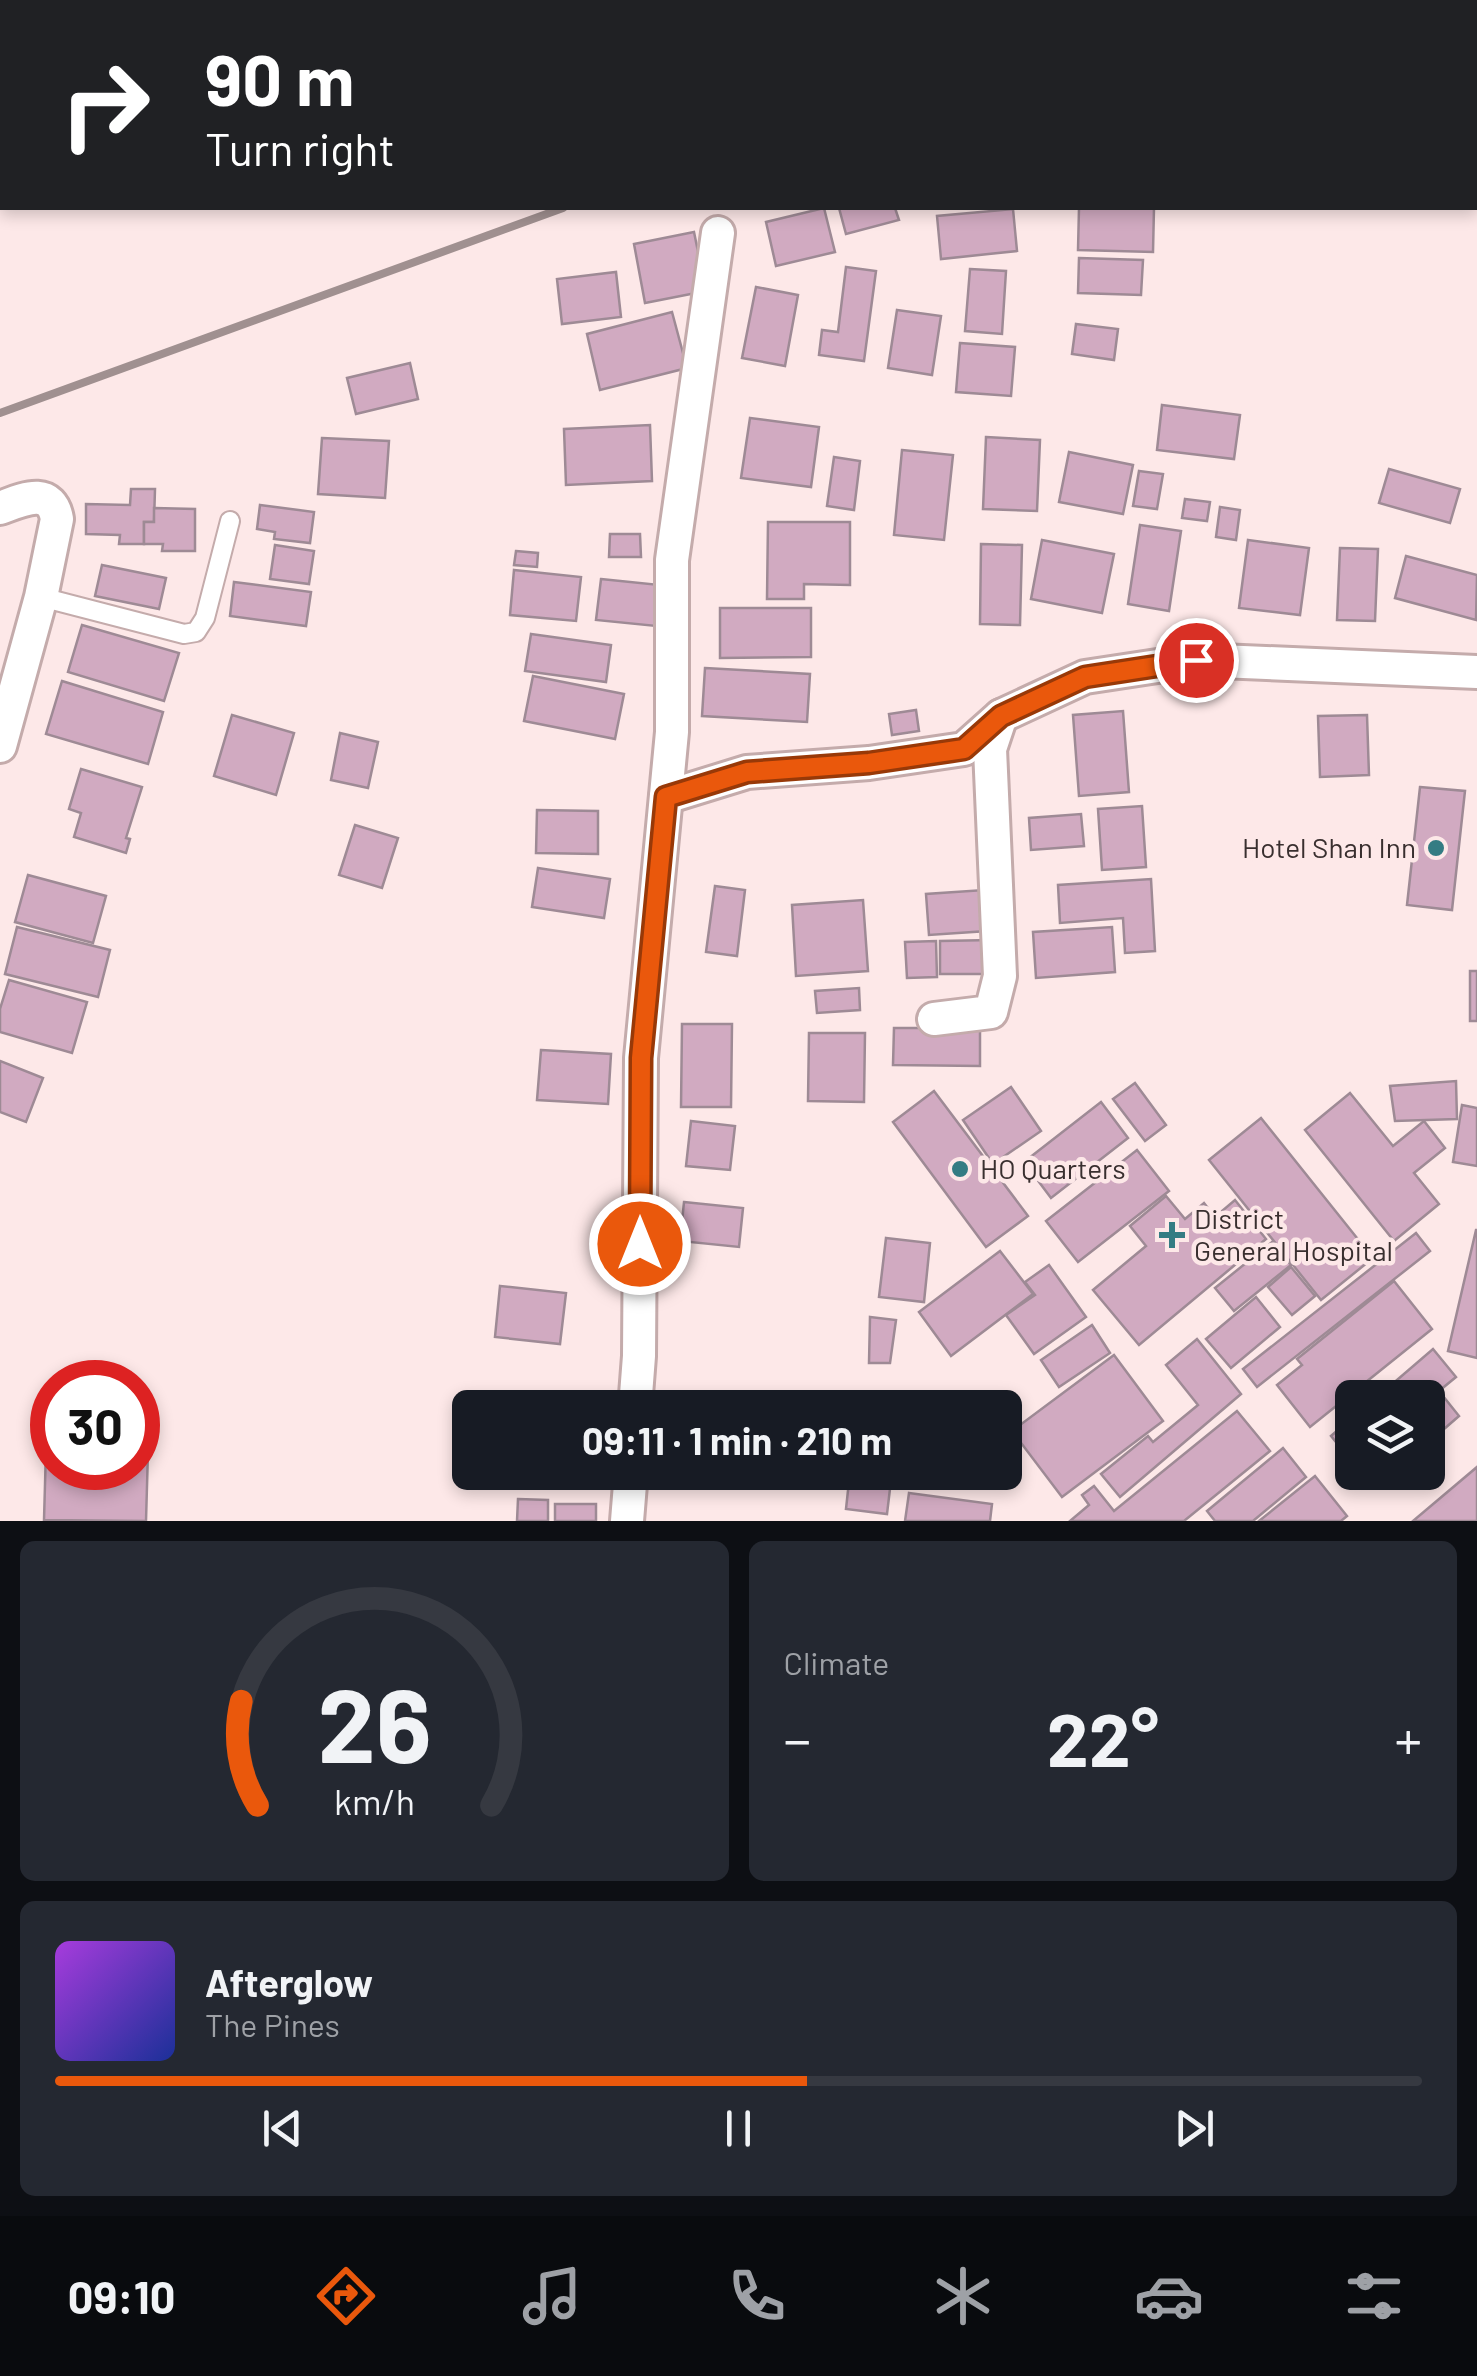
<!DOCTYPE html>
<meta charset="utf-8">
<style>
:root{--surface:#171b24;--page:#242831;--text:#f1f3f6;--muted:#9ea1a6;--line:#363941;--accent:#ea580c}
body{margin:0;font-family:Barlow,sans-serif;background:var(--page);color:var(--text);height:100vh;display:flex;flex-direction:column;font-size:38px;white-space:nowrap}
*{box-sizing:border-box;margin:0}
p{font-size:32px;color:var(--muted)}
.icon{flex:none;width:55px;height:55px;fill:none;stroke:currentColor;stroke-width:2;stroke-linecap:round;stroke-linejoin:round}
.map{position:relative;height:1521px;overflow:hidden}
.side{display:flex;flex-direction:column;gap:20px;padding:20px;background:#0d0f14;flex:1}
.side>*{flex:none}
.hud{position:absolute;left:0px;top:0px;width:1478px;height:210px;box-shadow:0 5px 15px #0003;background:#202124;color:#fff;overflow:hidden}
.buttons{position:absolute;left:1335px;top:1380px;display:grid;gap:20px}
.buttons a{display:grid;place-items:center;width:110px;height:110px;border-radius:15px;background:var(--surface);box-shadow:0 5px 15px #0003;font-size:50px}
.speed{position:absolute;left:30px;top:1360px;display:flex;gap:20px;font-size:50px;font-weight:700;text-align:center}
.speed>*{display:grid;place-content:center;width:130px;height:130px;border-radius:50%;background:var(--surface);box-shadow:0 5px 15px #0003;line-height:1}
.speed .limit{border:15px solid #d22;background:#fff;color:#111}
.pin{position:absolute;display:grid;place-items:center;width:85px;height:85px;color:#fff;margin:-42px;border:5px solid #fff;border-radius:50%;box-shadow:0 2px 10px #0007}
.me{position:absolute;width:110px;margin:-55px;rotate:0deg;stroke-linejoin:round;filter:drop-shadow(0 0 8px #0008)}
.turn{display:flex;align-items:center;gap:35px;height:210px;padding:0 40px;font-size:45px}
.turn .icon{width:130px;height:130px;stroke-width:2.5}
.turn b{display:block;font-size:70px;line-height:85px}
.big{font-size:75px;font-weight:700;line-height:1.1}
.side .tile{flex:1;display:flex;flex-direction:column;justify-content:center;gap:15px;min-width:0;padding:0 35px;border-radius:15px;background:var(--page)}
.side .dial{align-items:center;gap:0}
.dial svg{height:260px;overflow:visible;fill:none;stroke:var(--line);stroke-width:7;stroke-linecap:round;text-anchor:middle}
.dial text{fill:var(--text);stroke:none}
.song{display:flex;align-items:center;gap:30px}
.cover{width:120px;height:120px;border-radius:15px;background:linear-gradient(135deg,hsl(280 70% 55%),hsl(230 70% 35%))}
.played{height:10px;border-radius:5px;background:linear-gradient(90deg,var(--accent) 55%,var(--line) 55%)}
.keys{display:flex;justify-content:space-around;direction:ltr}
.heat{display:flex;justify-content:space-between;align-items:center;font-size:55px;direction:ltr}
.side .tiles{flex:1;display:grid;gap:20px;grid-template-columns:1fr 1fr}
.tile:last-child{grid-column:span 2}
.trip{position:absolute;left:452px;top:1390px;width:570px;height:100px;border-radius:15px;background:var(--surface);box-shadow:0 5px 15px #0003;font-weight:700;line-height:100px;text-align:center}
.dock{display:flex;height:160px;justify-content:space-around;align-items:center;background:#090b0e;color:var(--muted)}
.dock .icon{width:70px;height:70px}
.dock .on{color:var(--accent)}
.dock b{font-size:45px;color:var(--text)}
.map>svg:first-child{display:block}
</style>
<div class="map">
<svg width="1477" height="1521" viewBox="0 0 1477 1521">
<rect width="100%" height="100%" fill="#fde8e8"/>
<!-- building -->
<g fill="#d1aac1" stroke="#9e8a95" stroke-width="2.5">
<path d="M 750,0 L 859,0 L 858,2 L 750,2 Z"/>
<path d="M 824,208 L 835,252 L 776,266 L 766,222 Z"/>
<path d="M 839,208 L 895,208 L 899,220 L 846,234 Z"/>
<path d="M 1079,208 L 1154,208 L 1153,252 L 1078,250 Z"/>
<path d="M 1013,209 L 1017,251 L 941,259 L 937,216 Z"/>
<path d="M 694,232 L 706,291 L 645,303 L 634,244 Z"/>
<path d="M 1079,258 L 1143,260 L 1141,295 L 1078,293 Z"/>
<path d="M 846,267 L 876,271 L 864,361 L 819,355 L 822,330 L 838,332 Z"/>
<path d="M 970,269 L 1006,271 L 1002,334 L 965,331 Z"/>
<path d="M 616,272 L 621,317 L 562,324 L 557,279 Z"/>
<path d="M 756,287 L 798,295 L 785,366 L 742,358 Z"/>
<path d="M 897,310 L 941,316 L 932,375 L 888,368 Z"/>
<path d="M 672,312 L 687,368 L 600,390 L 587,334 Z"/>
<path d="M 1076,324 L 1118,329 L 1114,360 L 1072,354 Z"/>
<path d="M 960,343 L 1015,347 L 1011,396 L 956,392 Z"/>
<path d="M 410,363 L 418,399 L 356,414 L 347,378 Z"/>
<path d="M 1162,405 L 1240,415 L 1234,459 L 1157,450 Z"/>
<path d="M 750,418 L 819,427 L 811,487 L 741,478 Z"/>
<path d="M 650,425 L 652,481 L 566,485 L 564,429 Z"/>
<path d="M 986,437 L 1040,440 L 1037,511 L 983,509 Z"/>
<path d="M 322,438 L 389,441 L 385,498 L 318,494 Z"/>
<path d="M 902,450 L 953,455 L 944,540 L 894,535 Z"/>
<path d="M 1069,452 L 1133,465 L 1123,514 L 1059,502 Z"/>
<path d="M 834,457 L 860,461 L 854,510 L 827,506 Z"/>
<path d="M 1389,469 L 1460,489 L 1450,523 L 1379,503 Z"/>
<path d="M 1139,471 L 1163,474 L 1157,509 L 1133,506 Z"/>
<path d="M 131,489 L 155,489 L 154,522 L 144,522 L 144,544 L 119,544 L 120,535 L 86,534 L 86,504 L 130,505 Z"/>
<path d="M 1185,499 L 1210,502 L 1207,521 L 1182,518 Z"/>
<path d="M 260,505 L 314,512 L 310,543 L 274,539 L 275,532 L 257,529 Z"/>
<path d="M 1220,507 L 1240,510 L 1236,540 L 1216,537 Z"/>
<path d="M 154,508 L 195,509 L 195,551 L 162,551 L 163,544 L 144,544 L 144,522 L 154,522 Z"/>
<path d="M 768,522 L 850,522 L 850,585 L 804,584 L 804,599 L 767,599 Z"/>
<path d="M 1140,525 L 1181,531 L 1169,611 L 1128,604 Z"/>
<path d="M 610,534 L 640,534 L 641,557 L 609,557 Z"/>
<path d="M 1042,540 L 1114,554 L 1102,613 L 1031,599 Z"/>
<path d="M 1248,540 L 1309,548 L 1300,615 L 1239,608 Z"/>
<path d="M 981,544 L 1022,545 L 1020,625 L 980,624 Z"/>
<path d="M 275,545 L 314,551 L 309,584 L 270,579 Z"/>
<path d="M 1340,548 L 1378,549 L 1375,621 L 1337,620 Z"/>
<path d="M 516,551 L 538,553 L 537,567 L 514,565 Z"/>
<path d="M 1406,556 L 1477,575 L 1476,620 L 1395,598 Z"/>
<path d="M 102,565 L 166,578 L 159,609 L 95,596 Z"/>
<path d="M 514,570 L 581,577 L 576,621 L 510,615 Z"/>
<path d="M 601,579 L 660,585 L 656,626 L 596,620 Z"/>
<path d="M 234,582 L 311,592 L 306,626 L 230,616 Z"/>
<path d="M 720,608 L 811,608 L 811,657 L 720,658 Z"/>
<path d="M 82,625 L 179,653 L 164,701 L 68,672 Z"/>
<path d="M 531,634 L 611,645 L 606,682 L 525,671 Z"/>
<path d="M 705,668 L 810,674 L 807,722 L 702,716 Z"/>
<path d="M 533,676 L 624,694 L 615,739 L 524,721 Z"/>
<path d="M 62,681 L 163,712 L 148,764 L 46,734 Z"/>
<path d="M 916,710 L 919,731 L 892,735 L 889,714 Z"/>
<path d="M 1123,711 L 1129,792 L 1079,796 L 1073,715 Z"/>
<path d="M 232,715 L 294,733 L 276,795 L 214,776 Z"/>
<path d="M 1367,715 L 1369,775 L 1320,777 L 1318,716 Z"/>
<path d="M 340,733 L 378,742 L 368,788 L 331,780 Z"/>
<path d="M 81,769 L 142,787 L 126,838 L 130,839 L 126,853 L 74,837 L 81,813 L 69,809 Z"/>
<path d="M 1420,787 L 1465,791 L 1452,910 L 1407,905 Z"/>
<path d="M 1142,806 L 1146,867 L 1102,870 L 1098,809 Z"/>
<path d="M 537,810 L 598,811 L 598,854 L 536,853 Z"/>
<path d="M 1081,814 L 1084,846 L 1031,850 L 1029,818 Z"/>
<path d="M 355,825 L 398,838 L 382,888 L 339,875 Z"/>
<path d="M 538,868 L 610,879 L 604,918 L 532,907 Z"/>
<path d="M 28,875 L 106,896 L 93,943 L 15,922 Z"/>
<path d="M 1151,879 L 1155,951 L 1125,953 L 1123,918 L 1060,923 L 1058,885 Z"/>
<path d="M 715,886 L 745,890 L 737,956 L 706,952 Z"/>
<path d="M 984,890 L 987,931 L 929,935 L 926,894 Z"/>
<path d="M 863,900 L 868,971 L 796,976 L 792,905 Z"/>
<path d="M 17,927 L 110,950 L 98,997 L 5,974 Z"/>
<path d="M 1112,927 L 1115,972 L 1036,978 L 1033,932 Z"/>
<path d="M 992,940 L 993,974 L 940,974 L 940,941 Z"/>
<path d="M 936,941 L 937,977 L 907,978 L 905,942 Z"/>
<rect x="1470" y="971" width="7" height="50"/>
<path d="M 9,980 L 87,1002 L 72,1053 L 0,1032 L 0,1009 Z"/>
<path d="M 859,988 L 860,1010 L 817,1013 L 815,991 Z"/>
<path d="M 682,1024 L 732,1024 L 731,1107 L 681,1107 Z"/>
<path d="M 894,1028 L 980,1028 L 980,1066 L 893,1065 Z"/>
<path d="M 809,1033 L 865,1033 L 864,1102 L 808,1101 Z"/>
<path d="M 541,1050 L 611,1054 L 608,1104 L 537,1100 Z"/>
<path d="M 0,1061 L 43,1078 L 26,1122 L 0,1112 Z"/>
<path d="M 1456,1081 L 1457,1119 L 1395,1121 L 1390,1086 Z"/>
<path d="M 1135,1083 L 1166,1125 L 1145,1141 L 1113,1099 Z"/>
<path d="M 1011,1087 L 1041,1131 L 993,1164 L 963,1120 Z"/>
<path d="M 934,1091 L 1028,1216 L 986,1247 L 893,1122 Z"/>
<path d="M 1350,1093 L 1393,1146 L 1424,1121 L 1445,1148 L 1414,1173 L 1439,1204 L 1394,1241 L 1305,1130 Z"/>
<path d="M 1101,1102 L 1128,1138 L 1051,1198 L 1024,1162 Z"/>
<path d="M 1462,1105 L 1477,1108 L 1477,1166 L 1453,1162 Z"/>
<path d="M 1261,1118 L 1373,1258 L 1321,1300 L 1209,1160 Z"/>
<path d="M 691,1121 L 735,1126 L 730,1170 L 686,1166 Z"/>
<path d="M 1137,1150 L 1169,1191 L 1078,1262 L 1046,1221 Z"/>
<path d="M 1166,1196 L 1185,1219 L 1204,1203 L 1215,1217 L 1235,1200 L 1266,1239 L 1139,1345 L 1093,1290 L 1146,1246 L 1130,1226 Z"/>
<path d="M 684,1202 L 743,1208 L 739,1247 L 680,1241 Z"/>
<path d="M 1476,1230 L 1477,1230 L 1477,1358 L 1448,1351 Z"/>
<path d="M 1416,1233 L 1430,1251 L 1257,1387 L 1243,1369 Z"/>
<path d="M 886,1238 L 930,1243 L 924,1302 L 879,1297 Z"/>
<path d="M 1272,1242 L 1291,1265 L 1234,1311 L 1215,1288 Z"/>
<path d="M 1000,1251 L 1033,1294 L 951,1356 L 919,1312 Z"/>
<path d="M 1049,1265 L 1086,1317 L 1034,1354 L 1006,1315 L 1035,1295 L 1025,1282 Z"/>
<path d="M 1291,1267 L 1315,1296 L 1292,1315 L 1268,1287 Z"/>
<path d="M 1394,1281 L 1432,1329 L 1310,1427 L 1277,1385 L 1302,1365 L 1297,1359 Z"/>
<path d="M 500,1286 L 566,1293 L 560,1344 L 495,1337 Z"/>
<path d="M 1256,1297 L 1280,1327 L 1231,1368 L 1206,1339 Z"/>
<path d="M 870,1317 L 896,1320 L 890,1363 L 869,1363 Z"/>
<path d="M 1092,1325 L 1110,1353 L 1059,1387 L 1041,1360 Z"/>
<path d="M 1197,1339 L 1241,1394 L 1120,1497 L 1101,1474 L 1148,1436 L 1153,1442 L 1198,1405 L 1166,1365 Z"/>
<path d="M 1433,1349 L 1456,1377 L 1439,1391 L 1459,1416 L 1428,1443 L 1428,1398 L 1376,1398 Z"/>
<path d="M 1114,1355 L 1163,1421 L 1062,1497 L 1012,1431 Z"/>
<path d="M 45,1389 L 52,1389 L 52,1444 L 46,1445 Z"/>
<path d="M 1237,1411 L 1270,1451 L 1184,1521 L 1070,1521 L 1089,1505 L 1082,1495 L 1094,1486 L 1114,1511 Z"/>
<path d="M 1352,1418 L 1352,1462 L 1331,1436 Z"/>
<path d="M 1283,1448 L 1306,1477 L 1253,1521 L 1215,1521 L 1207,1511 Z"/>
<path d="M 46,1449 L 52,1449 L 52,1468 L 138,1468 L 138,1451 L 148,1451 L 146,1521 L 44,1520 Z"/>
<path d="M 1477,1467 L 1477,1521 L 1413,1521 Z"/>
<path d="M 850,1472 L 892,1472 L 887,1514 L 846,1509 Z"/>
<path d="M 1315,1476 L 1347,1516 L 1341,1521 L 1259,1521 Z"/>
<path d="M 909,1493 L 992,1504 L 990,1521 L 905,1521 Z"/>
<path d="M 518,1499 L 548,1500 L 548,1521 L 517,1521 Z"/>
<rect x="555" y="1504" width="41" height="17"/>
</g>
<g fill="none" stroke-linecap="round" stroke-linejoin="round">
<!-- service casing -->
<g stroke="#c4abab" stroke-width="22">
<path id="service" d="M 41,597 L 184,634 L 196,632 L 205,618 L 230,521"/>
</g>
<!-- minor casing -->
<g stroke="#c4abab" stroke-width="38">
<g id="minor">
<path d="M 0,508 C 22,500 51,485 57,519 L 41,597 L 0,746"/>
<path d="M 666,797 L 747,772 L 869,763 L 964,749 L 1001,716 L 1085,677 L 1197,660 L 1477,672"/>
<path d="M 934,1019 L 991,1012 L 1000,976 L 990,749 L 1001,716"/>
<path d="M 635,1408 L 639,1356 L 641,1058 L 672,732 L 672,560 L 718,233"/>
<path d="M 627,1521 L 631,1472"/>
</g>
</g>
<!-- service -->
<use href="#service" stroke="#fff" stroke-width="18"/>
<!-- minor -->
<use href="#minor" stroke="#fff" stroke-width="32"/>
<!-- rail -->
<g stroke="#a09090" stroke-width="8">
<path d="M 1125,2 L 1132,0"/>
<path d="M 0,413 L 563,208"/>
</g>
</g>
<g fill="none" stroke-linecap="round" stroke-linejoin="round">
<!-- route casing -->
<g stroke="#983908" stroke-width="25">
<path id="route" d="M 640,1244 L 641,1058 L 666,797 L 747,772 L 869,763 L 964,749 L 1001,716 L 1085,677 L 1196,660"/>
</g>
<!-- route -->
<use href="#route" stroke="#ea580c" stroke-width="18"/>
</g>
<!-- markers -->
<g fill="#347c83" stroke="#fde8e8" stroke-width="4">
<circle cx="1436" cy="848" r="10"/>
<circle cx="960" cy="1169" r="10"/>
<path d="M1167 1220h10v10h10v10h-10v10h-10v-10h-10v-10h10z"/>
</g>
<g text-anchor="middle" stroke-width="9" stroke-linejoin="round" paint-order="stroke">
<!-- poi labels -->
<g font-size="28" fill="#392f2f" stroke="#fde8e8" text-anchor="start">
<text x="1416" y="858" text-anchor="end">Hotel Shan Inn</text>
<text x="980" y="1179">HO Quarters</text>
<text x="1194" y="1229">District<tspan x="1194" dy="32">General Hospital</tspan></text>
</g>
</g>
</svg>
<div class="buttons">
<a><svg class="icon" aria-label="layers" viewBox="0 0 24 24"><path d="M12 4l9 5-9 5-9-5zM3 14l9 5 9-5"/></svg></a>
</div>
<div class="speed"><div class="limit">30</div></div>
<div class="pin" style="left:1196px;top:660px;background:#d93025"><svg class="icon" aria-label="arrive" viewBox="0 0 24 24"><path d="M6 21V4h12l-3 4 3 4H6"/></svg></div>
<svg class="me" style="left:640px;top:1244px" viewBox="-20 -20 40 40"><circle r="17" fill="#ea580c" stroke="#fff" stroke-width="3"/><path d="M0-11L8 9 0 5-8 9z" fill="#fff"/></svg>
<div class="trip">09:11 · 1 min · 210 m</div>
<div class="hud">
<div class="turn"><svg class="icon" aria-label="right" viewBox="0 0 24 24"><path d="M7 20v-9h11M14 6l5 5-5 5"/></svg><div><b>90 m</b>Turn right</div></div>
</div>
</div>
<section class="side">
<div class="tiles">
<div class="tile dial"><svg viewBox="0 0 100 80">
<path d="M14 69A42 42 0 1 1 86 69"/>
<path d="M14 69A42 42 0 0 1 9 37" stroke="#ea580c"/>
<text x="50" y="56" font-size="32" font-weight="700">26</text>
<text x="50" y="72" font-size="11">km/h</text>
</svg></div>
<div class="tile"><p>Climate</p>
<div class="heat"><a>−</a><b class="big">22°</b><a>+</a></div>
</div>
<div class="tile">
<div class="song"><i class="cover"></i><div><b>Afterglow</b><p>The Pines</p></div></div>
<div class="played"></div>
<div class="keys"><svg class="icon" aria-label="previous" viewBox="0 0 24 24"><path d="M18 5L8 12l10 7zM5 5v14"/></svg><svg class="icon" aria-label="pause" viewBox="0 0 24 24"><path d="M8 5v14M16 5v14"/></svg><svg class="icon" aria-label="next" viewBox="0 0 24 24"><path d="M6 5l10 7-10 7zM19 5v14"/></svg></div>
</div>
</div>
</section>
<nav class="dock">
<b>09:10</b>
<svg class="icon on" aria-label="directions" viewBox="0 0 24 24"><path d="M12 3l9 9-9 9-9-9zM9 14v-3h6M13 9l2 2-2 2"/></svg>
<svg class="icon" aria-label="music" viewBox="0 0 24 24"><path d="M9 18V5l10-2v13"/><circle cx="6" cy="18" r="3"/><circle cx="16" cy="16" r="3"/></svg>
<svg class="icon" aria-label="phone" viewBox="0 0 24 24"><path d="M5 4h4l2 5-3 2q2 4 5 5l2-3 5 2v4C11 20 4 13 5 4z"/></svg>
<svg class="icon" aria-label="climate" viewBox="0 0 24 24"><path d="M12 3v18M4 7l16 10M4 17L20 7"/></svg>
<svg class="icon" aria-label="car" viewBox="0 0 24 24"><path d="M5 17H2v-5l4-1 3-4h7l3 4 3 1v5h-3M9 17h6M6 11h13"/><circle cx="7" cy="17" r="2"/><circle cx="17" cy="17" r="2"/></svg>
<svg class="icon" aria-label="filters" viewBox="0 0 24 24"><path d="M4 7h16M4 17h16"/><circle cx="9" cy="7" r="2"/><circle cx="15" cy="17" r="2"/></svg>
</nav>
